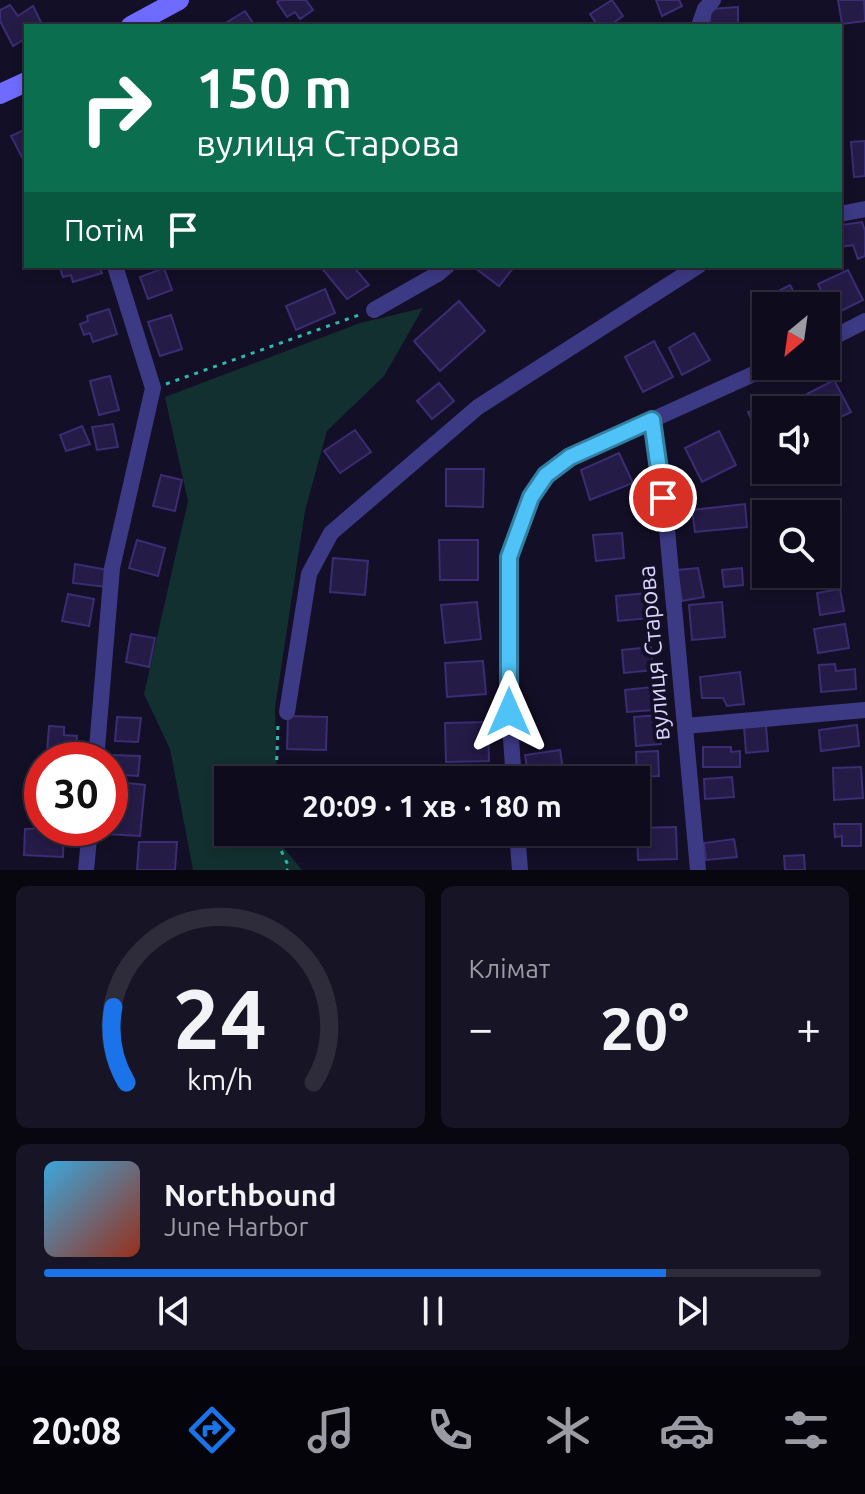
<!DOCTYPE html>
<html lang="uk">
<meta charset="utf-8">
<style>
:root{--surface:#0e0b1c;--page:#171425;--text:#f1f3f6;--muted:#9b9ba3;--line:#2e2b3b;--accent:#1a73e8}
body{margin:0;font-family:Ubuntu,sans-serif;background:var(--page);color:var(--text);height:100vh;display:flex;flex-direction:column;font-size:30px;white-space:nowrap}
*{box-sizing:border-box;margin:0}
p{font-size:26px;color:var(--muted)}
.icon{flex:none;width:44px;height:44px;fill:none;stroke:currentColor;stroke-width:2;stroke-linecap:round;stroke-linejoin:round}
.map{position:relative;height:870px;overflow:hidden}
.sheet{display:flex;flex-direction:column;gap:16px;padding:16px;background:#08060f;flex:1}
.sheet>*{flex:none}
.top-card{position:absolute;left:24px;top:24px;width:818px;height:244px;border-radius:0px;box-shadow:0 4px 12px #0003,0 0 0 2px var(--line);background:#0b6e4f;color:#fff;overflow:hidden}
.needle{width:52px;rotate:209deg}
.tools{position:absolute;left:752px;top:292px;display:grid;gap:16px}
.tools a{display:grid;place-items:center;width:88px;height:88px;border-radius:0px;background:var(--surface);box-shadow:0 4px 12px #0003,0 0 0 2px var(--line);font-size:40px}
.speed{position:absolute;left:24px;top:742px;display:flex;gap:16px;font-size:40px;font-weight:700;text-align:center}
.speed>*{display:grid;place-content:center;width:104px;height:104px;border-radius:50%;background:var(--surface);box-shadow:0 4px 12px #0003,0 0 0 2px var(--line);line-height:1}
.speed .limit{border:12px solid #d22;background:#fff;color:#111}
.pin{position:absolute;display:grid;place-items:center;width:68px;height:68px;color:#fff;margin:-34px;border:4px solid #fff;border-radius:50%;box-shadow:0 2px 8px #0007}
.me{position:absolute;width:88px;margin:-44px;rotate:0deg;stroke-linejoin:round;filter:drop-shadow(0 0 6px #0008)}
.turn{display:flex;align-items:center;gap:28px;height:168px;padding:0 40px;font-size:36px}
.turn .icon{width:104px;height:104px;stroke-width:2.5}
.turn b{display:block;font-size:56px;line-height:68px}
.then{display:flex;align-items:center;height:76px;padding:0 40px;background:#0003;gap:16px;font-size:30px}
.big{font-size:60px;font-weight:700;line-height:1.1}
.sheet .tile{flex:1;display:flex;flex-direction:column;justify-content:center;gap:12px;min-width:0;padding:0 28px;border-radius:12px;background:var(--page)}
.sheet .dial{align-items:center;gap:0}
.dial svg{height:208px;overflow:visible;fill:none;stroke:var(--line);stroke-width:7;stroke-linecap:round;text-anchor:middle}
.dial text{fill:var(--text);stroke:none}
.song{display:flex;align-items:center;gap:24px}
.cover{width:96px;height:96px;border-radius:12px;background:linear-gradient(135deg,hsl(200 70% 55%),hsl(10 70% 35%))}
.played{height:8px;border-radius:4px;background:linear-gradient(90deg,var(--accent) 80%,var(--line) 80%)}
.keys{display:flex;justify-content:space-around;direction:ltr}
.heat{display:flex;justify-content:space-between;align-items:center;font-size:44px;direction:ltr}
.sheet .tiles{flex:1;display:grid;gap:16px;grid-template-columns:1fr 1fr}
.tile:last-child{grid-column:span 2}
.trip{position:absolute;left:214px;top:766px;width:436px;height:80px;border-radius:0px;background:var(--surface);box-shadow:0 4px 12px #0003,0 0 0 2px var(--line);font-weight:700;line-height:80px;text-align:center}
.menu{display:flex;height:128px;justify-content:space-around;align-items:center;background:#06040b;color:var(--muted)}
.menu .icon{width:56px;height:56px}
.menu .on{color:var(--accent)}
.menu b{font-size:36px;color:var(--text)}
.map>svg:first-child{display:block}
</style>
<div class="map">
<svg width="865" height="870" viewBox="0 0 865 870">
<rect width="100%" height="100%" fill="#130f26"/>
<!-- green -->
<path fill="#12302f" d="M 423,308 L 384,376 L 327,431 L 305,511 L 275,708 L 277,780 L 228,780 L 228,832 L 279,832 L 280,843 L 302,870 L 193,870 L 170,749 L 144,694 L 188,501 L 165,397 L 360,323 Z"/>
<!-- building -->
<g fill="#241b47" stroke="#3b2d73" stroke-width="2">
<path d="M 281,0 L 306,0 L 313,10 L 300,19 L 295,12 L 287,17 L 277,2 Z"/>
<path d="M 612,0 L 623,16 L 609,26 L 598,26 L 590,14 Z"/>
<path d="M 656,0 L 679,0 L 682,6 L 662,16 Z"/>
<path d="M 838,0 L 864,0 L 865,21 L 842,24 Z"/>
<path d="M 10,5 L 18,16 L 33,6 L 43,26 L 26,26 L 26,38 L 13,46 L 0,21 L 0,10 Z"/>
<path d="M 738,7 L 738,26 L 710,26 L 710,9 Z"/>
<path d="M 245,11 L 255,26 L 225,26 L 224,24 Z"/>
<path d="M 26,129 L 26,162 L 25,163 L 11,136 Z"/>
<path d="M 865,141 L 865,176 L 854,177 L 851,142 Z"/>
<path d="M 862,222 L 865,231 L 865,256 L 858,259 L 853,245 L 840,247 L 840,225 Z"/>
<path d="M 59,266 L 99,266 L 102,273 L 73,282 L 71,275 L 63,277 Z"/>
<path d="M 320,266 L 353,266 L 369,285 L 347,299 Z"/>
<path d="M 476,266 L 515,266 L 499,286 L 475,268 Z"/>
<path d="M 164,268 L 172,290 L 148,299 L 140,277 Z"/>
<path d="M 848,270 L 863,300 L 833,315 L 818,284 Z"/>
<path d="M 790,285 L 801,306 L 766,306 L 766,311 L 761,300 Z"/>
<path d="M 325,289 L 335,313 L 296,330 L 286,306 Z"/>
<path d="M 459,301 L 485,331 L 440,371 L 414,341 Z"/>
<path d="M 109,309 L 117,334 L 93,342 L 90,333 L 84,335 L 80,324 L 88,321 L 87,316 Z"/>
<path d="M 171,315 L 182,349 L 160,356 L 148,322 Z"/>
<path d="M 694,333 L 710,360 L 682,375 L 669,348 Z"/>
<path d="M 654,341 L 673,377 L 643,392 L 625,357 Z"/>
<path d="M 110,376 L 119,410 L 99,415 L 90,381 Z"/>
<path d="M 834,380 L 851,412 L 826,424 L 826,410 L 815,410 L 807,394 Z"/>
<path d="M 439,383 L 454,401 L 432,419 L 417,401 Z"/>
<path d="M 775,401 L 779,410 L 766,410 L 766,440 L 761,442 L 748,412 Z"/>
<path d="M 113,424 L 118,447 L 97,450 L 92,427 Z"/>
<path d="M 82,426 L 90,444 L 66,451 L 60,435 Z"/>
<path d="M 355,430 L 371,452 L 340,473 L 324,451 Z"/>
<path d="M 719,431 L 736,465 L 702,482 L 685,448 Z"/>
<path d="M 619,453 L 633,483 L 590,500 L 581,470 Z"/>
<path d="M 446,469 L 484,469 L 483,507 L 446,506 Z"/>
<path d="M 161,475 L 182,480 L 175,511 L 153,506 Z"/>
<path d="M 745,504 L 747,527 L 695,532 L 692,510 Z"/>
<path d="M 622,533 L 624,558 L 596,561 L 593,535 Z"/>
<path d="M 137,540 L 165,548 L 158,576 L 129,568 Z"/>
<path d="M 439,540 L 478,540 L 478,580 L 440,580 Z"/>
<path d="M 333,558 L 368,561 L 365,595 L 330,592 Z"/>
<path d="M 75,564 L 108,570 L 106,587 L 73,583 Z"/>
<path d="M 698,568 L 704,597 L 682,601 L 677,570 Z"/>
<path d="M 742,568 L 743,585 L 724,587 L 722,570 Z"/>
<path d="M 840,589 L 844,611 L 820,615 L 817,593 Z"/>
<path d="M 647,593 L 649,618 L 618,621 L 616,596 Z"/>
<path d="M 68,594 L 94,599 L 89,626 L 62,621 Z"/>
<path d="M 477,602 L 481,639 L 445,643 L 441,605 Z"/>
<path d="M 722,602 L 725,637 L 692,640 L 689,605 Z"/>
<path d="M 845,624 L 849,648 L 818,653 L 814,629 Z"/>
<path d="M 131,634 L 155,638 L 149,667 L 126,662 Z"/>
<path d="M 651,647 L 653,670 L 624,673 L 622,650 Z"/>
<path d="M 483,661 L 486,694 L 447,697 L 445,663 Z"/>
<path d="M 835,664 L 836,671 L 855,669 L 856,689 L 821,692 L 819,665 Z"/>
<path d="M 740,672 L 744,704 L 727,706 L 723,698 L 702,698 L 700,677 Z"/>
<path d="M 652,687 L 654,710 L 627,712 L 625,690 Z"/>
<path d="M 658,715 L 661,744 L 636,746 L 634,717 Z"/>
<path d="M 288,716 L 327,717 L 326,750 L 287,749 Z"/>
<path d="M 117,717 L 141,718 L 138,742 L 115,741 Z"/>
<path d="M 488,722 L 489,761 L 446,762 L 445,723 Z"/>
<path d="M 766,725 L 768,751 L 746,753 L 744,726 Z"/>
<path d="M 857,725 L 859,746 L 821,751 L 819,730 Z"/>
<path d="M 49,726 L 64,727 L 64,735 L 77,736 L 75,756 L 47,753 Z"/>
<path d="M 703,747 L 731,747 L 731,752 L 740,751 L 740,767 L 703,767 Z"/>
<path d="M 560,750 L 563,769 L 528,774 L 525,755 Z"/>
<path d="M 658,751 L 659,776 L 637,777 L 636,752 Z"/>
<path d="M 110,755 L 140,756 L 138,776 L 110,774 Z"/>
<path d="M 861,767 L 863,798 L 834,800 L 833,768 Z"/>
<path d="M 732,777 L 734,797 L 705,799 L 704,779 Z"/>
<path d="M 118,782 L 145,785 L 140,836 L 106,834 L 107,828 L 110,828 L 110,812 L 116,812 Z"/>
<path d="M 834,824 L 861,824 L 861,846 L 842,846 L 842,836 L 835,837 Z"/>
<path d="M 676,827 L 677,859 L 638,860 L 637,828 Z"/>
<path d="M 64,828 L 63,857 L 24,855 L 25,829 Z"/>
<path d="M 734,839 L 737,857 L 706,860 L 704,843 Z"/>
<path d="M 139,842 L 177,842 L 175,870 L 137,870 Z"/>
<path d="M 804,855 L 805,870 L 785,870 L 784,856 Z"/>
</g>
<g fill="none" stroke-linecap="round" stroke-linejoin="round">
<!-- path -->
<g stroke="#2fb8b0" stroke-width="3" stroke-dasharray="4 6" stroke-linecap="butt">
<path d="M 166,384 L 359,315"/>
<path d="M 276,780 L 278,724"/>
<path d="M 277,832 L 277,842 L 289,867 L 287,870"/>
</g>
<!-- minor -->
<g stroke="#3d3a85" stroke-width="16">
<path d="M 699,26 L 705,9 L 713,0"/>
<path d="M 840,214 L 865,209"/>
<path d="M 374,310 L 439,273 L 447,266"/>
<path d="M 826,341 L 865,321"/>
<path d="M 652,420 L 667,529 L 698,870"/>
<path d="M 287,712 L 309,574 L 331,533 L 478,407 L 698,266"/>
<path d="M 685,726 L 865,710"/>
<path d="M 96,760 L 112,568 L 153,388 L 115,266"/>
<path d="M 514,780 L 509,712 L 509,557 L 531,497 L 546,475 L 570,457 L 771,366"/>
<path d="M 517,832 L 520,870"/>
<path d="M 86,870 L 90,828"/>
</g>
<!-- secondary -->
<g stroke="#6f6bff" stroke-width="20">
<path d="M 131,26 L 179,0"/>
<path d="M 0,94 L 26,82"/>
</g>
</g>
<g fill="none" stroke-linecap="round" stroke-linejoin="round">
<!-- route casing -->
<g stroke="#337fa1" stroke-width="20">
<path id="route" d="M 509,712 L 509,557 L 531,497 L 546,475 L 570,457 L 652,420 L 663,498"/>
</g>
<!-- route -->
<use href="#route" stroke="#4fc3f7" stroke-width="14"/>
</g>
<g text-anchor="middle" stroke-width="8" stroke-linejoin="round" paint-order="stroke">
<!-- street labels -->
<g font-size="24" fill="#d9d4ff" stroke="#130f26">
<text transform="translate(654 653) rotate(-95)" y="8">вулиця Старова</text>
</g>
</g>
</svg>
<div class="tools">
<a><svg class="needle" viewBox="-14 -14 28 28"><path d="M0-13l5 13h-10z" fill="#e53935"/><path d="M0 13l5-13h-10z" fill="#9b9ba3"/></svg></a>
<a><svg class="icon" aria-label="sound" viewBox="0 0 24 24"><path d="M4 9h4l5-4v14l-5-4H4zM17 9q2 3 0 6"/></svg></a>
<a><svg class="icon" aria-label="search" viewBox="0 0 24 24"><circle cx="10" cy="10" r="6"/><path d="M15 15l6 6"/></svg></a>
</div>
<div class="speed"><div class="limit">30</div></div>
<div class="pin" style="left:663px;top:498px;background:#d93025"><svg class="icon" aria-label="arrive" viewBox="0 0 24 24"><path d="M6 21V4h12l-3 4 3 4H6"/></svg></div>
<svg class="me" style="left:509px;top:712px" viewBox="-20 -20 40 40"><path d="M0-17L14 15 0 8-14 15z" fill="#4fc3f7" stroke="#fff" stroke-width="4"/></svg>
<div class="trip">20:09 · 1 хв · 180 m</div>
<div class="top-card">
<div class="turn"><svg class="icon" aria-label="right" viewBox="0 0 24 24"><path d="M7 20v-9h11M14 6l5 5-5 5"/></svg><div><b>150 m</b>вулиця Старова</div></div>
<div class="then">Потім<svg class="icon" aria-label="arrive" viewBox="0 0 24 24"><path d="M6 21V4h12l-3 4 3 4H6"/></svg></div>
</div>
</div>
<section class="sheet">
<div class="tiles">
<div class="tile dial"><svg viewBox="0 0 100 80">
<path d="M14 69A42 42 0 1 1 86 69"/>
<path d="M14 69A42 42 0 0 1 9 40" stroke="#1a73e8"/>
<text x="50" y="56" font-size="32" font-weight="700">24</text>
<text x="50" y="72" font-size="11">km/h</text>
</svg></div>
<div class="tile"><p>Клімат</p>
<div class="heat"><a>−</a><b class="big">20°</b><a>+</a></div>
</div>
<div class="tile">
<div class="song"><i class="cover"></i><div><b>Northbound</b><p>June Harbor</p></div></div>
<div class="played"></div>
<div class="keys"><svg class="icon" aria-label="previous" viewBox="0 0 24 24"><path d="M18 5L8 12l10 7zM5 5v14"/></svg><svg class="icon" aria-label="pause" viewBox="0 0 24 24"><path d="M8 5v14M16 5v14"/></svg><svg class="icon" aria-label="next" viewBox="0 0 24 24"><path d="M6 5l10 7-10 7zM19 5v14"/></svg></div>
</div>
</div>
</section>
<nav class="menu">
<b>20:08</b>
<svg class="icon on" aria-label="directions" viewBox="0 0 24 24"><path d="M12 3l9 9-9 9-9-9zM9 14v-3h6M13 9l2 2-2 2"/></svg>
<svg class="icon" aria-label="music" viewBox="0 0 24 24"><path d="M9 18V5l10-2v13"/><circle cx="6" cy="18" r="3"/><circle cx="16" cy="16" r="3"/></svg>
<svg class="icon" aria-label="phone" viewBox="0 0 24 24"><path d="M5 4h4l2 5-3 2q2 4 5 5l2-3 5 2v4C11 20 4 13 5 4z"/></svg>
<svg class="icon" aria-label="climate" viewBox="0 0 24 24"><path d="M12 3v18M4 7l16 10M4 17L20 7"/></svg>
<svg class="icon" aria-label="car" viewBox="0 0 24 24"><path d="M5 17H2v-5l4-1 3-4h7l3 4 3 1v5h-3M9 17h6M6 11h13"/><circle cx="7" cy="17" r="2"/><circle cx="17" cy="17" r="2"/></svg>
<svg class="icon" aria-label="filters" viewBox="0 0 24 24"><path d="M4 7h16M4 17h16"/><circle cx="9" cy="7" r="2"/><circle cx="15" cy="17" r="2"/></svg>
</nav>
